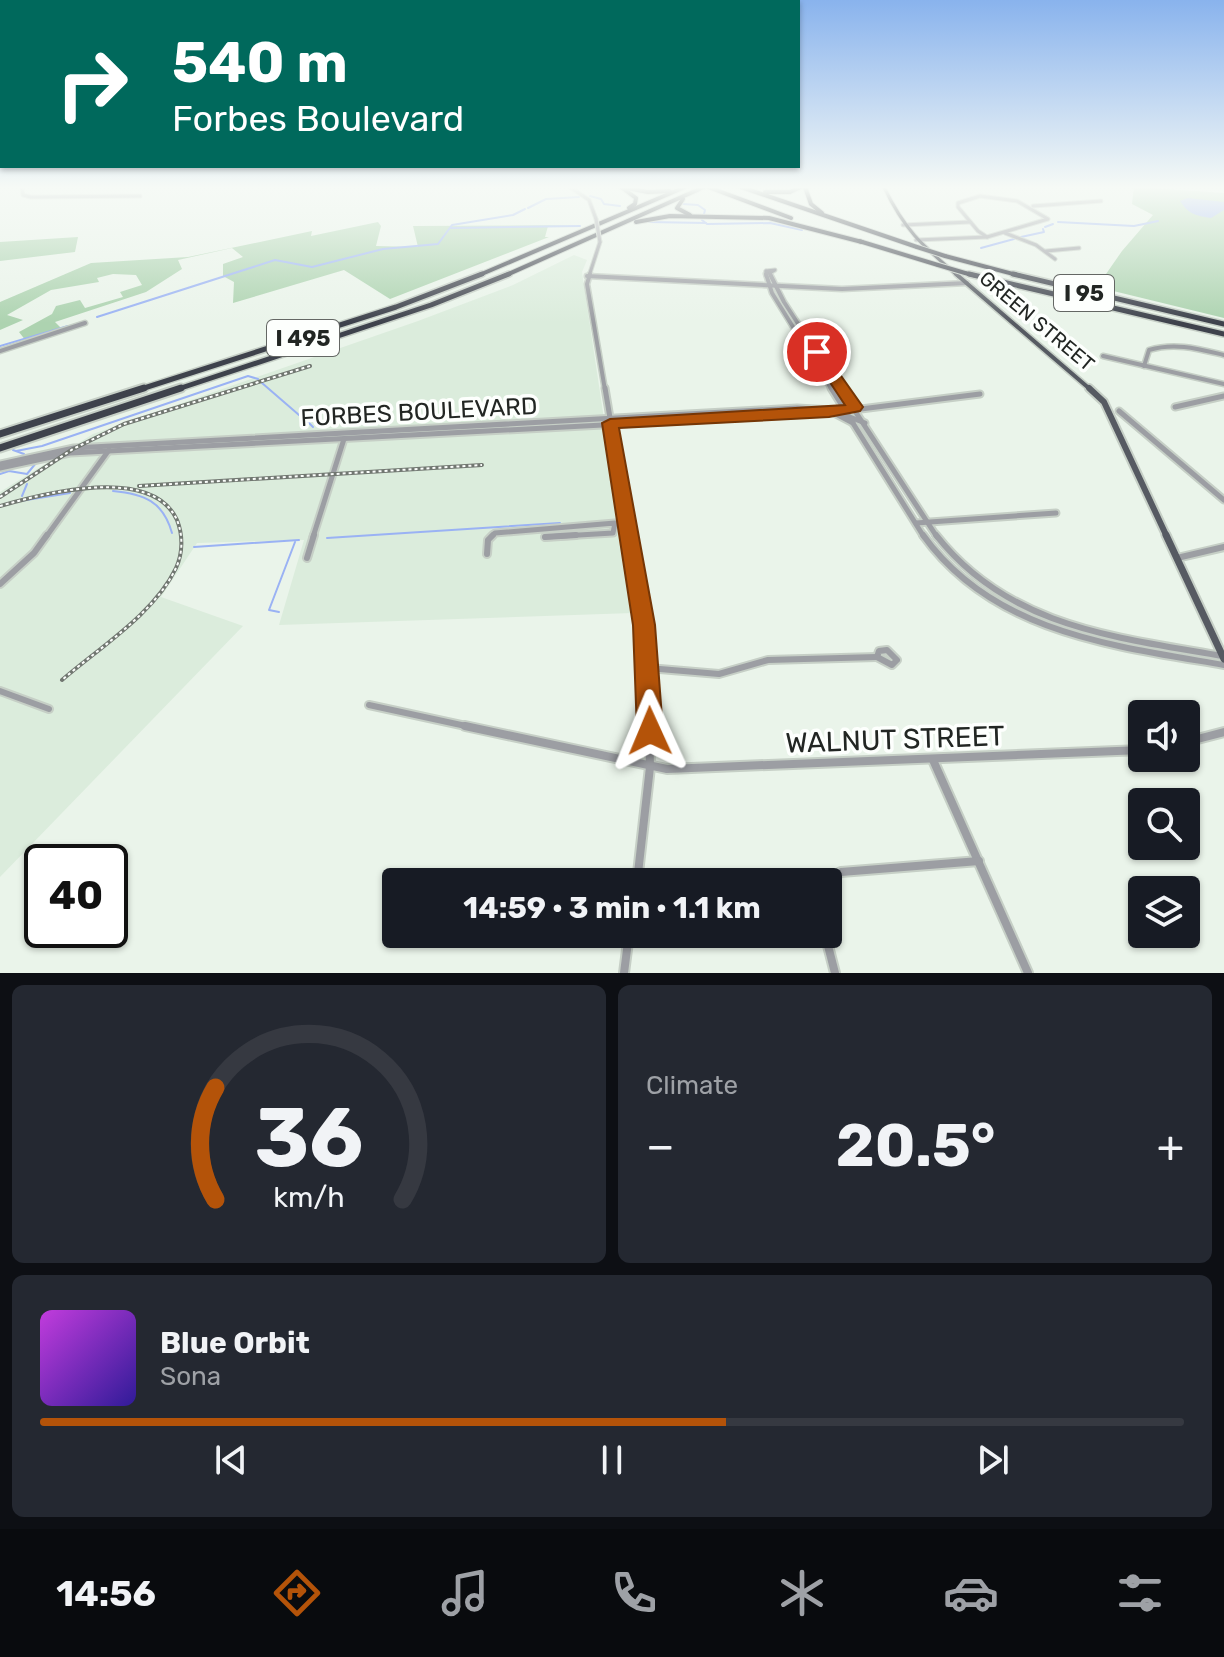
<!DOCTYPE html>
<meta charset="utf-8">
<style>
:root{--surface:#171b24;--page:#242831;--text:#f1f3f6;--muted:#9ea1a6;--line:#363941;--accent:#b45309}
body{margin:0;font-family:Rubik,sans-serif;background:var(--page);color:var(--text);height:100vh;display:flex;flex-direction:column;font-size:30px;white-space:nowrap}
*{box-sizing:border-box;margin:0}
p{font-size:26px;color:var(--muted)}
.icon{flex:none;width:44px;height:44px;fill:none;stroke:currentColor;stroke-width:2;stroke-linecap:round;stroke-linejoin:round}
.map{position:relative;height:973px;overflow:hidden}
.panel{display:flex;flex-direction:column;gap:12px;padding:12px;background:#0d0f14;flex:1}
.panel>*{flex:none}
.top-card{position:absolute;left:0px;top:0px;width:800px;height:168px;box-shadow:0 2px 6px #0004;background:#00695c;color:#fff;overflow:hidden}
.buttons{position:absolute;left:1128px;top:700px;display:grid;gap:16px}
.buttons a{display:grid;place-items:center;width:72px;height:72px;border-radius:8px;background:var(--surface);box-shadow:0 2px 6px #0004;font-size:40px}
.speed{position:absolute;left:24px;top:844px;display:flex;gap:16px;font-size:40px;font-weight:700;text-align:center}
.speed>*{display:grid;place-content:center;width:104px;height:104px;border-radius:50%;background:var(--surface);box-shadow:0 2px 6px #0004;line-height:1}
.speed .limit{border:4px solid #111;border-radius:12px;background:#fff;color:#111}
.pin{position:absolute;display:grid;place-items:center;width:68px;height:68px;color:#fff;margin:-34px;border:4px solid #fff;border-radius:50%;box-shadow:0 2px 8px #0007}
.me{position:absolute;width:88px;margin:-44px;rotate:359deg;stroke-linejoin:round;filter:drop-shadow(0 0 6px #0008)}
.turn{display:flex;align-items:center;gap:28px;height:168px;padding:0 40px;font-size:36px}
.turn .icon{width:104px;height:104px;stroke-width:2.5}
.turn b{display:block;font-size:56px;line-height:68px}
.big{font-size:60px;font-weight:700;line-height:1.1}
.panel .card{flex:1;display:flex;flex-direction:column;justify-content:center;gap:12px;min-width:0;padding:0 28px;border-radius:12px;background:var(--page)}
.panel .dial{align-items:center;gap:0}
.dial svg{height:208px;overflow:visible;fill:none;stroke:var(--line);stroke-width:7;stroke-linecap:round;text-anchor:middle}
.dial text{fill:var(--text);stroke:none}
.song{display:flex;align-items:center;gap:24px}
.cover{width:96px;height:96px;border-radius:12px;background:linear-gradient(135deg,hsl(290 70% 55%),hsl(250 70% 35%))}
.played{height:8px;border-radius:4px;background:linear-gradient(90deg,var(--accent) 60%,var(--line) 60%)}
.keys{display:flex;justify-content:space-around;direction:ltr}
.heat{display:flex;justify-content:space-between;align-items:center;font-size:44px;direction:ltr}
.panel .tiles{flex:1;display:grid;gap:12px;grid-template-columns:1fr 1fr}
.card:last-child{grid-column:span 2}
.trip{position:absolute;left:382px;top:868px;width:460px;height:80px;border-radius:8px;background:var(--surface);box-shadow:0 2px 6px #0004;font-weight:700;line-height:80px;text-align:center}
.tab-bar{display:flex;height:128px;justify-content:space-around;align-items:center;background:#090b0e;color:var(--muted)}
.tab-bar .icon{width:56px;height:56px}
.tab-bar .active{color:var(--accent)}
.tab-bar b{font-size:36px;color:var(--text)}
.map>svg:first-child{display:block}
</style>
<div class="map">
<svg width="1224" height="973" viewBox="0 0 1224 973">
<rect width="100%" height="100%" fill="#eaf4ea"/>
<!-- built -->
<path fill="#dbecdc" d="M 574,255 L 587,260 L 582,272 L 633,613 L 279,625 L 304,540 L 197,543 L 161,597 L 243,626 L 0,877 L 0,492 L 93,434 L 418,321 L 513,285 Z"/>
<!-- green -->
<g fill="#add3b0">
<path d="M 1134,187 L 1224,193 L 1224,318 L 1097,287 L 1122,251 L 1153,215 L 1132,204 Z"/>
<path d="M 378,222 L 381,226 L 376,246 L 418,247 L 413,226 L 577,225 L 548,226 L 545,237 L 549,237 L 390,299 L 344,270 L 233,303 L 234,282 L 223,276 L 223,264 L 243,257 L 232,248 L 178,260 L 182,269 L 146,292 L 55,322 L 63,330 L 26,341 L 19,332 L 52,314 L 56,306 L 80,300 L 85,308 L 123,297 L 120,292 L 142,285 L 136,275 L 113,274 L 97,278 L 99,282 L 51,290 L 7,315 L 23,320 L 0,330 L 0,302 L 91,263 L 188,257 L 312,231 L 311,236 Z"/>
<path d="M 78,237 L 75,252 L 0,261 L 0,242 Z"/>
</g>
<!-- water -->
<path fill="#9ab2f4" d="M 1188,198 L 1224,202 L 1224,210 L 1211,218 C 1193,215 1189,214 1180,201 Z"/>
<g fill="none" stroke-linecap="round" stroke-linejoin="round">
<!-- stream -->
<g stroke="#9ab2f4" stroke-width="2">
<path d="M 590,196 L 601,199 L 604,204 L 620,206"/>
<path d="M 683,204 L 698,205 L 705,210 L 704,214"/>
<path d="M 528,208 L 546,199 L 579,197"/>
<path d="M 702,220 L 707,224 L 770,223 L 802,230"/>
<path d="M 649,222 L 706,223"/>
<path d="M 1058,222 L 1134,226 L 1158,221"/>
<path d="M 1045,227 L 1053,224"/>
<path d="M 451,228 L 580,226"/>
<path d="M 1021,237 L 1044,232 L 1043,229"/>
<path d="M 981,248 L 1014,239"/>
<path d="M 97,317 L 275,260 L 312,267 L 383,249 L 438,244 L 452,225 L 513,215 L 525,209"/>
<path d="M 0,346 L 68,326"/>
<path d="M 262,383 L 299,415"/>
<path d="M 304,418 L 313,427"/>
<path d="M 13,450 L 24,454"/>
<path d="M 16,451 L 42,446 L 248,376 L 258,379"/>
<path d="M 0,474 L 9,471 L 27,474 L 36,463"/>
<path d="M 113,491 C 144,494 163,501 172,533"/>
<path d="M 22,496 L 27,484"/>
<path d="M 20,501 L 70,493"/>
<path d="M 327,538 L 560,523"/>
<path d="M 194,547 L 299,540"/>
<path d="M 279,612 L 269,610 L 295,542"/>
</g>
<!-- minor-far4 casing -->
<g stroke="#c6cfc6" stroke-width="5">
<g id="minor-far4">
<path d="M 22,187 L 23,195 L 31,197 L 140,196"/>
<path d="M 570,187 L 589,200 L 596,219"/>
<path d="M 980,196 L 1017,201 L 1048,219 L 987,237 L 978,231 L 958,207 L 958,203 Z"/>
<path d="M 1033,206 L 1101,201"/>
<path d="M 903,225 L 970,222"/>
<path d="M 1005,233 L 1036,245 L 1055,259"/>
<path d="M 916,240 L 987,237"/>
<path d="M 1046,251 L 1079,248"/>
<path d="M 775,270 L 770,273 L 766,271 Z"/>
<path d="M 766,271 L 766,276"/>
<path d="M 770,273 L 771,276"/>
<path d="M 589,276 L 600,242"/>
</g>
</g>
<!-- minor-far3 casing -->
<g stroke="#c6cfc6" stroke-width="7">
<g id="minor-far3">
<path d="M 590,274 L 587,284 L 605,390"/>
<path d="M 766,274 L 772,293 L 832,390"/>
<path d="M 770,274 L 784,302 L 841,390"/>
<path d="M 587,276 L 842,289 L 967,283"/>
<path d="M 0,351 L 85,323"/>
<path d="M 1103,356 L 1224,384"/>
<path d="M 1144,366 L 1149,350 C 1175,342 1199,349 1224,355"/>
</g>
</g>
<!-- minor-far2 casing -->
<g stroke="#c6cfc6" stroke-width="9">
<g id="minor-far2">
<path d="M 605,388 L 630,537"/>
<path d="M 831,388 L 924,537"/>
<path d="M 840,388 L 937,537"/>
<path d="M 1175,407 L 1224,396"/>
<path d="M 1119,411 L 1224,500"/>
<path d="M 834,413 L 853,423"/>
<path d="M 0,464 L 74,448 L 797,408 L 832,410 L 865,423"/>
<path d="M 0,468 L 70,453 L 829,413 L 980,394"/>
<path d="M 916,523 L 1056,513"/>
<path d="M 46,537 L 109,450"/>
<path d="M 313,537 L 344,439"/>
<path d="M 491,537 L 495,533 L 615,523 L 613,533 L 545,537"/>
</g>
</g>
<!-- minor-far1 casing -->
<g stroke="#c6cfc6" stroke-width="10">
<g id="minor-far1">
<path d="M 630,535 L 648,668 L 649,728"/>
<path d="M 923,535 C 993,633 1114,646 1224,665"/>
<path d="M 936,535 C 1008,627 1114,637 1222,656"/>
<path d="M 545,537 L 576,535"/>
<path d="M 487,554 L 488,540 L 493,535"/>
<path d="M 307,558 L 314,535"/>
<path d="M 1177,558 L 1224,547"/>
<path d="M 0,584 L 34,553 L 47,535"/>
<path d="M 887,650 L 897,660 L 892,665 L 877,657 L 879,651 Z"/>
<path d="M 648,668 L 719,674 L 768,660 L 877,657"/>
<path d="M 0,691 L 49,709"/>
<path d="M 369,705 L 475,728"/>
</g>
</g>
<!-- minor casing -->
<g stroke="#c6cfc6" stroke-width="12">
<g id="minor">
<path d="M 465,726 L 667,769 L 1142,750"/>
<path d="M 1186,742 L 1224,732"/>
<path d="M 933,760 L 1028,973"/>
<path d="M 637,882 L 650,767 L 649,726"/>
<path d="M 823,882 L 841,872 L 979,861"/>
<path d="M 825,934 L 835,973"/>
<path d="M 624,973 L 629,934"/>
</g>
</g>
<!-- major-far3 casing -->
<g stroke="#c6cfc6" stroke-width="5">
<path id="major-far3" d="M 884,187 C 905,231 922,245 958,276"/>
</g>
<!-- major-far2 casing -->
<g stroke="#c6cfc6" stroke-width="7">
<path id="major-far2" d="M 956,274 L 1091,390"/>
</g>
<!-- major-far1 casing -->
<g stroke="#c6cfc6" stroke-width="10">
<path id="major-far1" d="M 1089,388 L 1104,402 L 1167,537"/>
</g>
<!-- major casing -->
<g stroke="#c6cfc6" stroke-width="11">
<path id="major" d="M 1166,535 L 1224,659"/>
</g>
<!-- highway-far2 casing -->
<g stroke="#c6cfc6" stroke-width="6">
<g id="highway-far2">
<path d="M 621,187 L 636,198 L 635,204 L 629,208"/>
<path d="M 708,187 L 791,218"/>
<path d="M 741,187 L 917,247"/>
<path d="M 805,187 L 811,204 L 822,213"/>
<path d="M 627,188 L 648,192 L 670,191"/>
<path d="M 765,192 L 790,192 L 801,187"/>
<path d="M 683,199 L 677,208 L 690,215"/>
<path d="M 636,222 L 670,216 L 769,218 L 862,242"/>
<path d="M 859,241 L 938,265"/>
<path d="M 945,256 L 1021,276"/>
<path d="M 965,273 L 977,276"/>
<path d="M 477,276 L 685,187"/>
<path d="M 504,276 L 704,187"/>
</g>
</g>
<!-- highway-far1 casing -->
<g stroke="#c6cfc6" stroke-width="8">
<g id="highway-far1">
<path d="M 969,274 L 1224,334"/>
<path d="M 1013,274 L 1224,324"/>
<path d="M 138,390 L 396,307 L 482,274"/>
<path d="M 175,390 L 431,305 L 509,274"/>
</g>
</g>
<!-- highway casing -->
<g stroke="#c6cfc6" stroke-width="11">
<g id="highway">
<path d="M 0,434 L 144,388"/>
<path d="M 0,448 L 181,388"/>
</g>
</g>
<!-- minor-far4 -->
<use href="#minor-far4" stroke="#9c9ea3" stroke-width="3"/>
<!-- minor-far3 -->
<use href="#minor-far3" stroke="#9c9ea3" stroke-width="4"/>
<!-- minor-far2 -->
<use href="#minor-far2" stroke="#9c9ea3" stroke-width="5"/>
<!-- minor-far1 -->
<use href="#minor-far1" stroke="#9c9ea3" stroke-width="6"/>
<!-- minor -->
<use href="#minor" stroke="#9c9ea3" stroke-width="8"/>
<!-- major-far3 -->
<use href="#major-far3" stroke="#565a62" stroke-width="3"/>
<!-- major-far2 -->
<use href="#major-far2" stroke="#565a62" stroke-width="4"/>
<!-- major-far1 -->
<use href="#major-far1" stroke="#565a62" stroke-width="6"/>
<!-- major -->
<use href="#major" stroke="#565a62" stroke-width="7"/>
<!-- highway-far2 -->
<use href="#highway-far2" stroke="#3e424c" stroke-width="4"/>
<!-- highway-far1 -->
<use href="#highway-far1" stroke="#3e424c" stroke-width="5"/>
<!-- highway -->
<use href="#highway" stroke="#3e424c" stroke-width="7"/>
<!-- rail casing -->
<g stroke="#717771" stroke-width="4">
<g id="rail">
<path d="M 139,486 L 482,465"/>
<path d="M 0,497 L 73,449 L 124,424 L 310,366"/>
<path d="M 0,506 C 45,493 152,465 177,520 C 183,535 183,553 176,568 C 154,614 100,647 62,680"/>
</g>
</g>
<!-- rail -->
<use href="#rail" stroke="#fdfffd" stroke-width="2" stroke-dasharray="3" stroke-linecap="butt"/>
<!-- minor-bridge casing -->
<g stroke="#c6cfc6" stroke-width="5" stroke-linecap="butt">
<path id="minor-bridge" d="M 596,219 L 600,242"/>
</g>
<!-- highway-bridge casing -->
<g stroke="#c6cfc6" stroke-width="6" stroke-linecap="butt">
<g id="highway-bridge">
<path d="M 917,247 L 945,256"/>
<path d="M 938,265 L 965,273"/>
</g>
</g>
<!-- minor-bridge -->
<use href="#minor-bridge" stroke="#9c9ea3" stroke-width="3"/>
<!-- highway-bridge -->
<use href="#highway-bridge" stroke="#3e424c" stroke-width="4"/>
</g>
<!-- sky -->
<linearGradient id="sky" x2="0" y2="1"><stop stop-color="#89b3ed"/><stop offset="0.58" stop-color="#f6faf6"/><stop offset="1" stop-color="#f6faf6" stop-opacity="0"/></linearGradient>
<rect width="1224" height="323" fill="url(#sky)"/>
<!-- route -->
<path fill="#b45309" stroke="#753606" stroke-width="2" d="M 817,348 L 822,349 L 863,407 L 860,411 L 829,417 L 619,428 L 655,625 L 663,731 L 659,739 L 650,742 L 641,739 L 637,731 L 633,625 L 602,423 L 610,419 L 845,405 L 810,352 Z"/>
<g text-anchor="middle" stroke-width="7" stroke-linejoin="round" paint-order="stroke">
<!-- far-street labels -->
<g font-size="20" fill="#222623" stroke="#fdfffd">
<text transform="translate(1037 321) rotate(40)" y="7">GREEN STREET</text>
</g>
<!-- shield labels -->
<g fill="#fdfffd" stroke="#646764" stroke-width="2">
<rect x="1054" y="275" width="60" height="36" rx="6"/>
<rect x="267" y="320" width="72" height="36" rx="6"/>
</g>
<g font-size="22" font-weight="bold" fill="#222623">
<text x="1084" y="301">I 95</text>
<text x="303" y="346">I 495</text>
</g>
<!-- street labels -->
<g font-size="24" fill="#222623" stroke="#fdfffd">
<text transform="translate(419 412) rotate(-3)" y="8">FORBES BOULEVARD</text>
</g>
<!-- near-street labels -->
<g font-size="28" fill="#222623" stroke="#fdfffd">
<text transform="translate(895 739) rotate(-2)" y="10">WALNUT STREET</text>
</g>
</g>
</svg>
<div class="buttons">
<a><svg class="icon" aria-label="sound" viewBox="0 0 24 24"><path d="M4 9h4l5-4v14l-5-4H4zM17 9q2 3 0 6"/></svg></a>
<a><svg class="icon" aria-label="search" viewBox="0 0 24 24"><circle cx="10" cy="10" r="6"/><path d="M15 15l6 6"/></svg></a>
<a><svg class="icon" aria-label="layers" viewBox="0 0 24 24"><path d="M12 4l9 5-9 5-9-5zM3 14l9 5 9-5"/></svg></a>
</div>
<div class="speed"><div class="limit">40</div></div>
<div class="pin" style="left:817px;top:352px;background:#d93025"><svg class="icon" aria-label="arrive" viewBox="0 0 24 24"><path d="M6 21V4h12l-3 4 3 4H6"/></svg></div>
<svg class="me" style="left:650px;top:731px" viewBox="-20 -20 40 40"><path d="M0-17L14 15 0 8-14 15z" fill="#b45309" stroke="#fff" stroke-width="4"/></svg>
<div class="trip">14:59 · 3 min · 1.1 km</div>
<div class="top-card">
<div class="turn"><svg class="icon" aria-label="right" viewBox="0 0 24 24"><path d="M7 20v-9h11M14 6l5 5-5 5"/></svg><div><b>540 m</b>Forbes Boulevard</div></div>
</div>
</div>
<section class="panel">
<div class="tiles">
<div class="card dial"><svg viewBox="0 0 100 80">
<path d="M14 69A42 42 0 1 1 86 69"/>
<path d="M14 69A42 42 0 0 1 14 26" stroke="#b45309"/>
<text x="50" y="56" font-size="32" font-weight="700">36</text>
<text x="50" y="72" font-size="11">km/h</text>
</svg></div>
<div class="card"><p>Climate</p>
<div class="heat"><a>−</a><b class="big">20.5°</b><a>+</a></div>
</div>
<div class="card">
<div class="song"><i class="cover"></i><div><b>Blue Orbit</b><p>Sona</p></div></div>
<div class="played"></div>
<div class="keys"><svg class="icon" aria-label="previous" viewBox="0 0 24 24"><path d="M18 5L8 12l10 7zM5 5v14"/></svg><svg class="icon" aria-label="pause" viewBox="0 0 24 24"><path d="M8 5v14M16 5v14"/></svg><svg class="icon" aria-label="next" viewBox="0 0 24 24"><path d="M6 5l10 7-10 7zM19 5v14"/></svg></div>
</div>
</div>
</section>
<nav class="tab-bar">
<b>14:56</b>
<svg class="icon active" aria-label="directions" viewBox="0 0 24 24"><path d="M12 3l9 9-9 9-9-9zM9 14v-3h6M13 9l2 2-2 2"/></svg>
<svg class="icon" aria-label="music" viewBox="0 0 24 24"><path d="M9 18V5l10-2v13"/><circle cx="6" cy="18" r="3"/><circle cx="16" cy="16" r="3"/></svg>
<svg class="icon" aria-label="phone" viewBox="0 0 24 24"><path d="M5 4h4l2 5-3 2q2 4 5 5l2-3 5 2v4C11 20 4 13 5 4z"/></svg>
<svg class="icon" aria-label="climate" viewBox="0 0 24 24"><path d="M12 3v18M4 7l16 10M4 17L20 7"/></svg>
<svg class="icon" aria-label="car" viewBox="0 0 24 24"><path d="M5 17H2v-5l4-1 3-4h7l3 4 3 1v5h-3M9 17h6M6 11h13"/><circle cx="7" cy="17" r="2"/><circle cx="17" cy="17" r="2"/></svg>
<svg class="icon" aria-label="filters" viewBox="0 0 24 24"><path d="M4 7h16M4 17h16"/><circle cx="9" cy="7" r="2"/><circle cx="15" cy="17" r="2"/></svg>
</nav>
